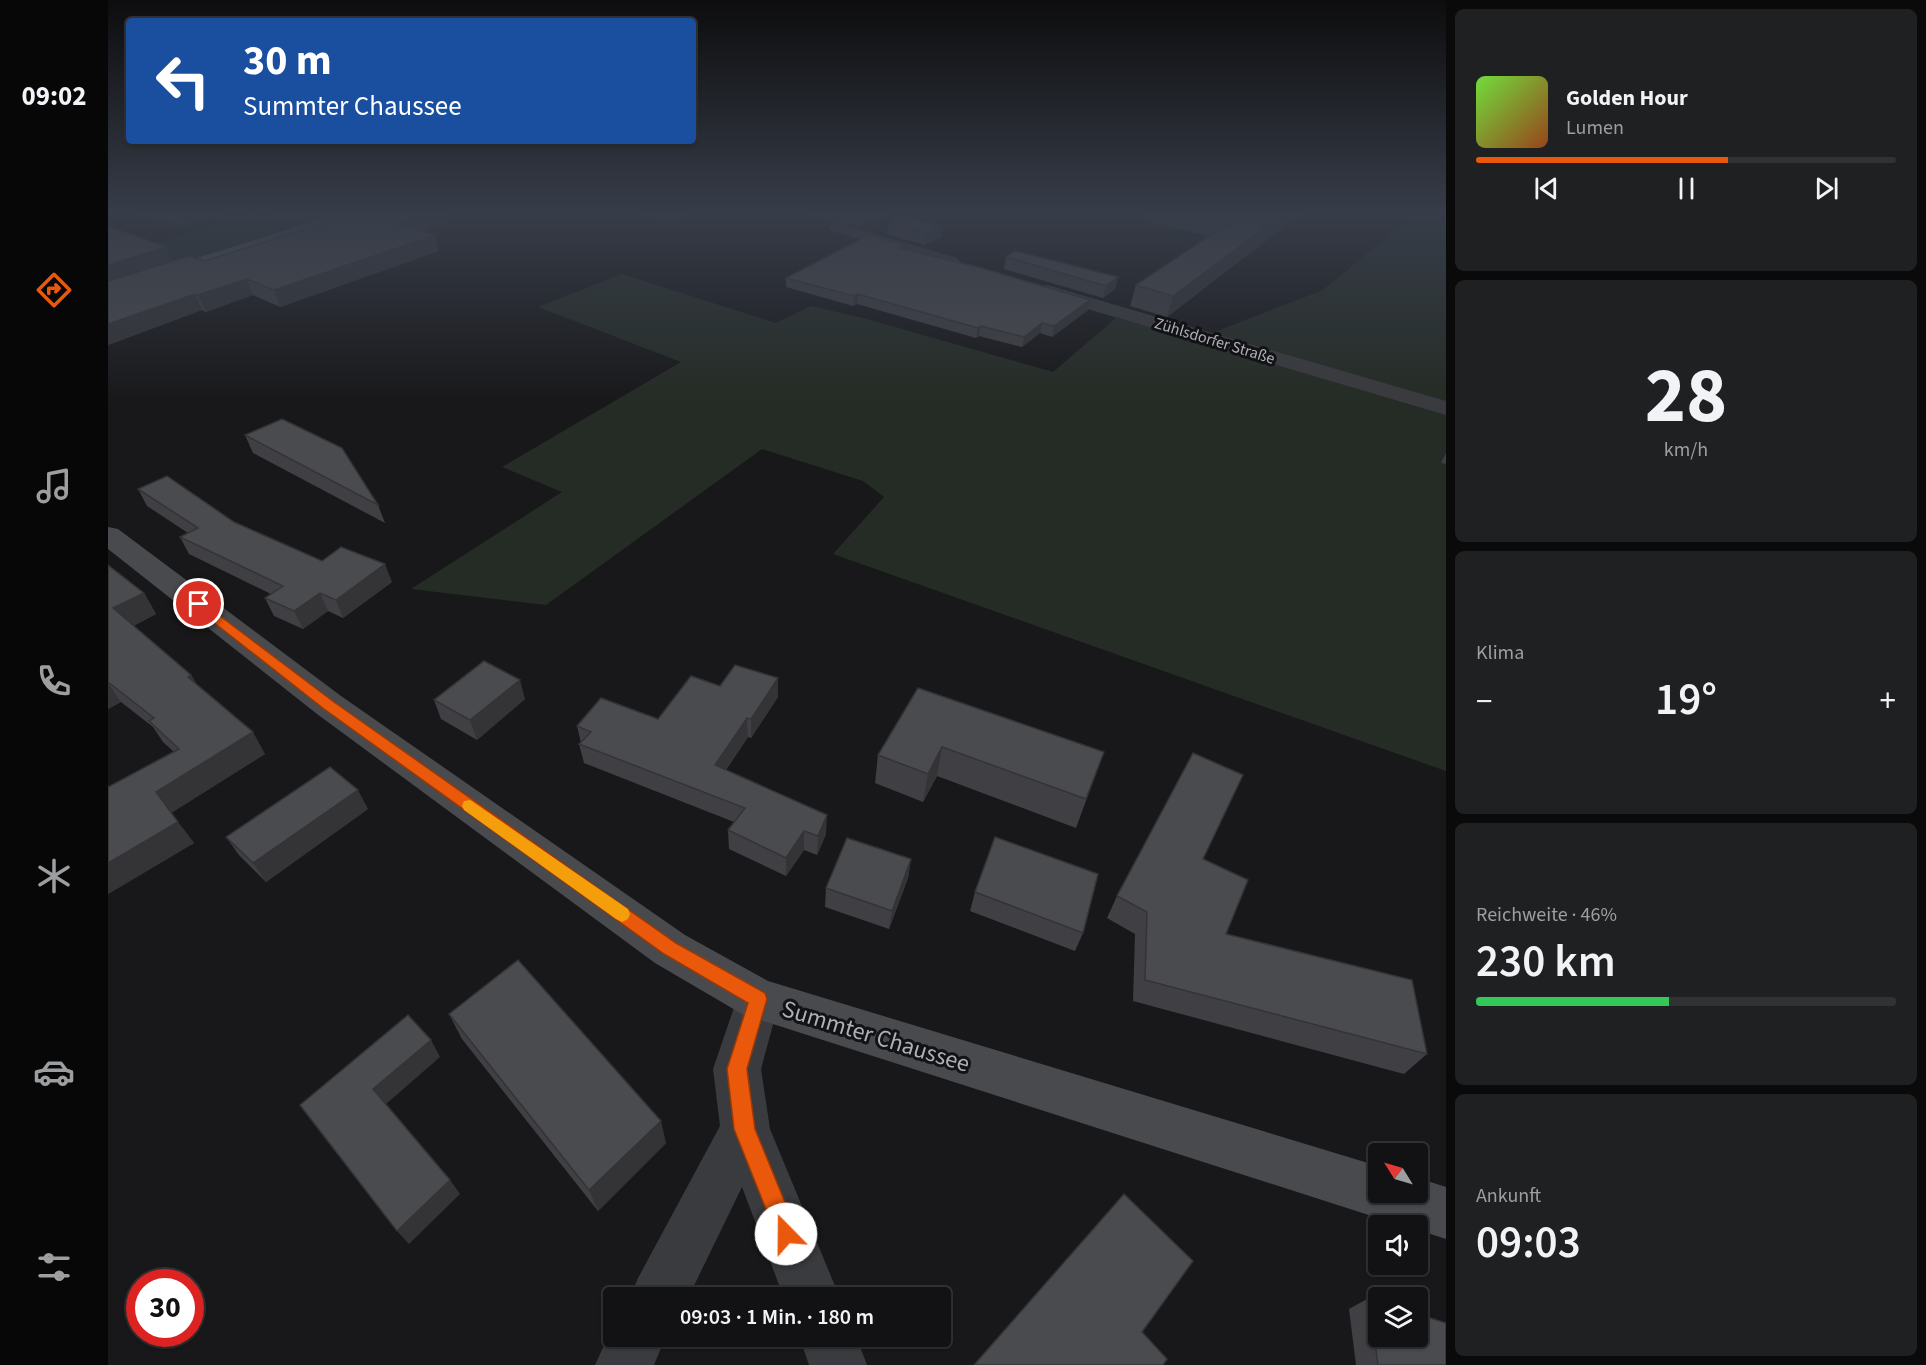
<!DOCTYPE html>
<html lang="de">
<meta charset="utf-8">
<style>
:root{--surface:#121214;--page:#1f2022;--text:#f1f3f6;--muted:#9c9ea0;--line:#313234;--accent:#ea580c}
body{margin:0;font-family:"Source Sans 3",sans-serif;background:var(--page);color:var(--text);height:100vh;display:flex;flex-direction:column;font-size:22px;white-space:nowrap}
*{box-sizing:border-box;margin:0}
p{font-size:20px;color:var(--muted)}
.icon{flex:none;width:33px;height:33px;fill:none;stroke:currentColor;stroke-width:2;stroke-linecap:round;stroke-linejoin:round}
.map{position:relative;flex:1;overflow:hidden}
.side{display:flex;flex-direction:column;gap:9px;padding:9px;background:#0a0a0b;width:480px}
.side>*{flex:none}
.banner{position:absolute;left:18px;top:18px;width:570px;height:126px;border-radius:6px;box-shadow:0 2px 4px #0004,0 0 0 2px var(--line);background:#1a4fa0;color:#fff;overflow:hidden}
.needle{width:39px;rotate:307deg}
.buttons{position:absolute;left:1260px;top:1143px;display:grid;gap:12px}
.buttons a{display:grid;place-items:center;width:60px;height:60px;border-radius:6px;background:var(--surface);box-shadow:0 2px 4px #0004,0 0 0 2px var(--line);font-size:30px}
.speed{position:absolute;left:18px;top:1269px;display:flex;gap:12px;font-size:30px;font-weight:700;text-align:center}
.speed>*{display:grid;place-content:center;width:78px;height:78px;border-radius:50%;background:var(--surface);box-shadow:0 2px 4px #0004,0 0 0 2px var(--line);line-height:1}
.speed .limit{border:9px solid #d22;background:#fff;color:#111}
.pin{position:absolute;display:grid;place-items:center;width:51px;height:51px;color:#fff;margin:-26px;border:3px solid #fff;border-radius:50%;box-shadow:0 2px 6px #0007}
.me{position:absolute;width:66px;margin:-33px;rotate:338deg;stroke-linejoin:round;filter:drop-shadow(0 0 4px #0008)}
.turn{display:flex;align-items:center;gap:21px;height:126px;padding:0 18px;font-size:27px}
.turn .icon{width:78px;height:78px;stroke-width:2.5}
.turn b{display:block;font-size:42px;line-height:51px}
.big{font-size:45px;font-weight:600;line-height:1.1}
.side .card{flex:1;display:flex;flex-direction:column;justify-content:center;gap:9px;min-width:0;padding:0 21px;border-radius:9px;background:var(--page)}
.side .dial{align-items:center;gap:0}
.dial b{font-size:78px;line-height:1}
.song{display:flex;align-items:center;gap:18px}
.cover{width:72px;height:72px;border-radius:9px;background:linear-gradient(135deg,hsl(100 70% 55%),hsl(20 70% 35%))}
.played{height:6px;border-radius:3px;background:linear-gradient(90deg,var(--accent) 60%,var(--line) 60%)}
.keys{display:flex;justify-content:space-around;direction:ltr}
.heat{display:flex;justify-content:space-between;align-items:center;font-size:33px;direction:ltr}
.charge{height:9px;border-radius:4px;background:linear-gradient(90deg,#34c759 46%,var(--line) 0)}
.trip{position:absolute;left:495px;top:1287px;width:348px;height:60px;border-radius:6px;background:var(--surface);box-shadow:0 2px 4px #0004,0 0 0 2px var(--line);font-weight:600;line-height:60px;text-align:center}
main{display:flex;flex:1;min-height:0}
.tab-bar{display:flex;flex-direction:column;width:108px;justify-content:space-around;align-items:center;background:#070708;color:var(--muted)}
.tab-bar .icon{width:42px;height:42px}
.tab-bar .current{color:var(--accent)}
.tab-bar b{font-size:27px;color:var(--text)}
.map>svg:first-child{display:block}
</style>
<main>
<nav class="tab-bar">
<b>09:02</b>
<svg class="icon current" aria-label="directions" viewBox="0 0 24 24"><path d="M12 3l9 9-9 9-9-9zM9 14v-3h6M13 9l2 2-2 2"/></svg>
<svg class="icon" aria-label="music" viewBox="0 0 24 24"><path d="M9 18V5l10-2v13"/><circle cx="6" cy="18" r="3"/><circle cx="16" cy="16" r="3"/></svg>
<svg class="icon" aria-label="phone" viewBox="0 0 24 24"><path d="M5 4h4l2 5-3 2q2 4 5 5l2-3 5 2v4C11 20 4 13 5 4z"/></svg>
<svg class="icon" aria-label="climate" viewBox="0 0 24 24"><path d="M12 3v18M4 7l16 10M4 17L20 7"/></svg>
<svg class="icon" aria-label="car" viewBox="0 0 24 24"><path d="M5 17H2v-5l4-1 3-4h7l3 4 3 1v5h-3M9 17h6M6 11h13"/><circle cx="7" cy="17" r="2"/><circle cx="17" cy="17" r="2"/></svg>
<svg class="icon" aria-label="filters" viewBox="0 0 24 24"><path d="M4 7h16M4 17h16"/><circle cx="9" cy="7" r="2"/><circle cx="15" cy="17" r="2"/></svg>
</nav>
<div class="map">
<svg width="1338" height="1365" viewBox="0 0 1338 1365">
<rect width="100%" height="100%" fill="#18181a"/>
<!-- green -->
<g fill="#252c25">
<path d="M 138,212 L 236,212 L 0,288 L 8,260 Z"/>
<path d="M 1310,212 L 1338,212 L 1338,771 L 725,554 L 776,497 L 755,481 L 654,449 L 438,605 L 303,589 L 454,492 L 394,467 L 573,362 L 430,307 L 514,274 L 668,323 L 703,306 L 755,318 L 945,372 L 1008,318 L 1086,340 L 1215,290 Z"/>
</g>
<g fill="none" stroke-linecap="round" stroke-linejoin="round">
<!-- minor -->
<g fill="#3a3b3e" fill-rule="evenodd">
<path d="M 739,212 L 756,212 L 740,226 L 849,258 L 852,262 L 849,266 L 843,267 L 722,230 L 720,227 Z"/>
<path d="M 939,285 L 1338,401 L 1338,415 L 932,295 L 930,291 L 932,287 Z"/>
<path d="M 650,978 L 666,984 L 672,999 L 653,1069 L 662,1129 L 732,1298 L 676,1298 L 634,1187 L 580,1298 L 522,1298 L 530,1278 L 612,1126 L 605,1069 L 634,984 Z"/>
<path d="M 506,1324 L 506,1336 L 558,1336 L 546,1365 L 487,1365 Z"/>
<path d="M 691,1336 L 748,1336 L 759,1365 L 701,1365 Z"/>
</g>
<!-- secondary -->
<path fill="#484a4e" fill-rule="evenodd" d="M 0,527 L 10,529 L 233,696 L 577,935 L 660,981 L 1270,1166 L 1270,1192 L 1310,1192 L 1310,1178 L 1338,1187 L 1338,1239 L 1310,1230 L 1310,1226 L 1296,1226 L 1270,1218 L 634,1014 L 547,963 L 209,714 L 0,549 Z"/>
<!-- primary -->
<path fill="#56585d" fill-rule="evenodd" d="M 235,212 L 258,212 L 255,215 L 0,298 L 0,286 Z"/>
</g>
<!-- wall -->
<g fill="#404044">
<path d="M 18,212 L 123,212 L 77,226 Z"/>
<path d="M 158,212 L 337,212 L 340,222 L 313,231 L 331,251 L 172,307 L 145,295 L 98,312 L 94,310 L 0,345 L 0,226 L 58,247 L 64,261 L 97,261 L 214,225 L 211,217 L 193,223 Z"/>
<path d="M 521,212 L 585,212 L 565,221 Z"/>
<path d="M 689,212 L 737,212 L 725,220 Z"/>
<path d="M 745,212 L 785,212 L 751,226 L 745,224 Z"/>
<path d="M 1039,212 L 1195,212 L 1059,317 L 1022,306 L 1028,285 L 1101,236 L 1037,221 Z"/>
<path d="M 780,223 L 834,237 L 817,245 L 779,234 Z"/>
<path d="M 797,245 L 797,249 L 980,310 L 944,337 L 932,333 L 914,347 L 871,336 L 868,338 L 749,304 L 745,306 L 678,287 L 678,278 Z"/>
<path d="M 898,257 L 1010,277 L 1007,289 L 995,298 L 896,269 Z"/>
<path d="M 137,435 L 270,505 L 277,523 L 145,453 Z"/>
<path d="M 1338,453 L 1338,464 L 1333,463 Z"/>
<path d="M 30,489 L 126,522 L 214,561 L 284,582 L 235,618 L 220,611 L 195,629 L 166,616 L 157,598 L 163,594 L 81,554 L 72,537 L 80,533 L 39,506 Z"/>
<path d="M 0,565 L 36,593 L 48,614 L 25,626 L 83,675 L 89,685 L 157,754 L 63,813 L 86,843 L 0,894 L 66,752 L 55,742 L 45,727 L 13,702 L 0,709 Z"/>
<path d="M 670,678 L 670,697 L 643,738 L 640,737 L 618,770 L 718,834 L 709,855 L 696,850 L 678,876 L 621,849 L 620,830 L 626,822 L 476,763 L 471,744 L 473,743 L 469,726 L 550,719 L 612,686 Z"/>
<path d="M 810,688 L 996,752 L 968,828 L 829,776 L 815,802 L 767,783 L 770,755 Z"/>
<path d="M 417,699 L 369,740 L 333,719 L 326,700 Z"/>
<path d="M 260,809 L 158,882 L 131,855 L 118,837 Z"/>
<path d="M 803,859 L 800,878 L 781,929 L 717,907 L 718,888 Z"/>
<path d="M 1095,859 L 1118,934 L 1319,1054 L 1296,1074 L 1025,1001 L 1027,934 L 999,918 L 1009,896 Z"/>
<path d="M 867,892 L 975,933 L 967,951 L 862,911 Z"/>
<path d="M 341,1014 L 558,1143 L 490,1211 L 354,1039 Z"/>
<path d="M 1261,1298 L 1338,1365 L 1248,1365 L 1241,1309 Z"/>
</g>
<!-- shaded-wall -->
<g fill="#343437">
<path d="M 71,212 L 123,212 L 77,226 Z"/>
<path d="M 189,212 L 229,212 L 211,215 L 211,217 L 193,223 Z"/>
<path d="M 317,212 L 337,212 L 340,222 L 291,238 L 287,223 Z"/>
<path d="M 564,212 L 585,212 L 565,221 Z"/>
<path d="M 725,212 L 737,212 L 725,220 Z"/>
<path d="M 752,212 L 785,212 L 751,226 Z"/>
<path d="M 1178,212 L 1195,212 L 1059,317 L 1065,296 Z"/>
<path d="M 835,226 L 834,237 L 817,245 L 818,234 Z"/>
<path d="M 327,235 L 331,251 L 172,307 L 166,290 Z"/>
<path d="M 58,247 L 65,263 L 0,284 L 0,265 Z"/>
<path d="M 1010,277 L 1007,289 L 995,298 L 998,286 Z"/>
<path d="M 139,279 L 145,295 L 98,312 L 90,295 Z"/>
<path d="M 87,294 L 94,310 L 0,345 L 0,324 Z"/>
<path d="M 750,294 L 749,304 L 745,306 L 746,296 Z"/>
<path d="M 982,300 L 980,310 L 944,337 L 946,326 Z"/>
<path d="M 934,323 L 932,333 L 914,347 L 916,337 Z"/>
<path d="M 873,326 L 871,336 L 868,338 L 870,328 Z"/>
<path d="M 277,564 L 284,582 L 235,618 L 228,600 Z"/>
<path d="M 36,593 L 48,614 L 18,630 L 5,608 Z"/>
<path d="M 212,593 L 220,611 L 195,629 L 186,611 Z"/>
<path d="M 83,675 L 96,696 L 80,677 Z"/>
<path d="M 670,678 L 670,697 L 643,738 L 643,719 Z"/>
<path d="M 412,680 L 417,699 L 369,740 L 362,720 Z"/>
<path d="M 0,683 L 13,702 L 0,709 Z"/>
<path d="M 639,718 L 640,737 L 608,784 L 607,765 Z"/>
<path d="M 145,732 L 157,754 L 63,813 L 48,792 Z"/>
<path d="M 834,747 L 829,776 L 815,802 L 820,774 Z"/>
<path d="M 250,790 L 260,809 L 158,882 L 145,863 Z"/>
<path d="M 719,815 L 718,834 L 709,855 L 710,836 Z"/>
<path d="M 70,822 L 86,843 L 0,894 L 0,863 Z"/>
<path d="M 696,831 L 696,850 L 678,876 L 678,858 Z"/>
<path d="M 803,859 L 800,878 L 781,929 L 784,911 Z"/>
<path d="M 323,1040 L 332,1057 L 277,1105 L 265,1089 Z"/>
<path d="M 553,1121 L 558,1143 L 490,1211 L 481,1190 Z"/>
<path d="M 342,1180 L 352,1194 L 301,1244 L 289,1231 Z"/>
</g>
<!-- building -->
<g fill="#4a4b4f" stroke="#343437" stroke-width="1.5">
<path d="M 222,212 L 322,212 L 287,223 L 327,235 L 166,290 L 139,279 L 90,295 L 87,294 L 0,324 L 0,281 L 81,256 L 97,261 L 227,220 L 211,215 Z"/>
<path d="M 1082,212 L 1178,212 L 1065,296 L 1028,285 L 1124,221 Z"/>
<path d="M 794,216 L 835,226 L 818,234 L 780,223 Z"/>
<path d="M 0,226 L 58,247 L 0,265 Z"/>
<path d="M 761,235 L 797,245 L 792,248 L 870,267 L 982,300 L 946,326 L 934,323 L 916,337 L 873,326 L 870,328 L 750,294 L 746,296 L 678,278 Z"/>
<path d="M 907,251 L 1010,277 L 998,286 L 898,257 Z"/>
<path d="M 174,419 L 234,448 L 270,505 L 137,435 Z"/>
<path d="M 59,476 L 126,522 L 214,561 L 233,547 L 277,564 L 228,600 L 212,593 L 186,611 L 157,598 L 175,586 L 72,537 L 90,528 L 30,489 Z"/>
<path d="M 0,565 L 36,593 L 5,608 L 83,675 L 80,677 L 145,732 L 48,792 L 70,822 L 0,863 L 0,787 L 71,749 L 41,721 L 46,718 L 0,682 Z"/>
<path d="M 376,661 L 412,680 L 362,720 L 326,700 Z"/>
<path d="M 627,665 L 670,678 L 643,719 L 639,718 L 607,765 L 719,815 L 710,836 L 696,831 L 678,858 L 620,830 L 637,808 L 471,744 L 483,732 L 469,726 L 493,698 L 550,719 L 583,676 L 612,686 Z"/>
<path d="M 810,688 L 996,752 L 978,799 L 834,747 L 820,774 L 770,755 Z"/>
<path d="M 1085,753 L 1135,775 L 1095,859 L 1140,880 L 1118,934 L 1304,980 L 1319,1054 L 1037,980 L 1039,912 L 1009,896 Z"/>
<path d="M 222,767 L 250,790 L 145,863 L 118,837 Z"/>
<path d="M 887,837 L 990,874 L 975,933 L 867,892 Z"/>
<path d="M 739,838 L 803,859 L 784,911 L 718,888 Z"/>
<path d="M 410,960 L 553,1121 L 481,1190 L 341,1014 Z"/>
<path d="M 300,1015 L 323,1040 L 265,1089 L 342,1180 L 289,1231 L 192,1105 Z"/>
<path d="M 1016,1194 L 1085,1261 L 1034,1332 L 1059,1359 L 1055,1365 L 866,1365 Z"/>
<path d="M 1261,1298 L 1270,1301 L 1270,1336 L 1310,1336 L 1310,1314 L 1338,1323 L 1338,1365 L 1270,1365 Z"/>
</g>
<!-- sky -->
<linearGradient id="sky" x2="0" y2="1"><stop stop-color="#0d0d0e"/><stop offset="0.53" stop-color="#373d49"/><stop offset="1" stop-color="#373d49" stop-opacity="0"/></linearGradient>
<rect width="1338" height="403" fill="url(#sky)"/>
<!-- route -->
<path fill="#ea580c" stroke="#983908" stroke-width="1.5" d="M 91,600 L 226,702 L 568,943 L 657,993 L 659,999 L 639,1069 L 647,1129 L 690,1234 L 686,1242 L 678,1246 L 671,1242 L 626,1129 L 619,1069 L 640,1003 L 556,954 L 216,709 L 86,607 L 85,604 Z"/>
<!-- slow -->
<path fill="#f59e0b" d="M 362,800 L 520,909 L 522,914 L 520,919 L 514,922 L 508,919 L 356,810 L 354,806 L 356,801 Z"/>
<g text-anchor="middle" stroke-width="6" stroke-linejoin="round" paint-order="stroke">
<!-- far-street labels -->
<g font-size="16" fill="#acb1b8" stroke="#131315">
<text transform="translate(1107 340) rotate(17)" y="6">Zühlsdorfer Straße</text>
</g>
<!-- near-street labels -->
<g font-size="24" fill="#acb1b8" stroke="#131315">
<text transform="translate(768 1036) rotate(17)" y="8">Summter Chaussee</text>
</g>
</g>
</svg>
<div class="buttons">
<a><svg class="needle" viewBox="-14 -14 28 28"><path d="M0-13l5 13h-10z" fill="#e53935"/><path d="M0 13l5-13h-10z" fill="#9c9ea0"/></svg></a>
<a><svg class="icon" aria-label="sound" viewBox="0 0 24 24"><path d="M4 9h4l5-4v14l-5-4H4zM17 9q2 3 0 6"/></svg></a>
<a><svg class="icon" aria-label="layers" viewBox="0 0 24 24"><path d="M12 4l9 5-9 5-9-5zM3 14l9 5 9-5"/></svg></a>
</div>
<div class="speed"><div class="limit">30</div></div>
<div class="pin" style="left:91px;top:604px;background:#d93025"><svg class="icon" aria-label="arrive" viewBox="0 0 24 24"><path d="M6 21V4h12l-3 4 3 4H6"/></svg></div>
<svg class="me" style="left:678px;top:1234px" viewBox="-20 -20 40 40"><circle r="19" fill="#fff"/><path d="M0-13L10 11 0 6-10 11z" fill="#ea580c"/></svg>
<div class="trip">09:03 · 1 Min. · 180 m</div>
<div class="banner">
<div class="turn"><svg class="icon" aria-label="left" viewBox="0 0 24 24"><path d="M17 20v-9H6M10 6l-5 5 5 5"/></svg><div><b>30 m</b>Summter Chaussee</div></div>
</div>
</div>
<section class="side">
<div class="card">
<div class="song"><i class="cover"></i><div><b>Golden Hour</b><p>Lumen</p></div></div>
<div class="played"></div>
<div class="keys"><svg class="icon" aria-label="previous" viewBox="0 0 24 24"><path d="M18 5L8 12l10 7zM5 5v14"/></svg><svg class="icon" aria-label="pause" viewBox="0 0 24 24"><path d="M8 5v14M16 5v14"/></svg><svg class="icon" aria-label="next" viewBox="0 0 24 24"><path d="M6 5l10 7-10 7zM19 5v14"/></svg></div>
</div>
<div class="card dial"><b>28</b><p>km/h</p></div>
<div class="card"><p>Klima</p>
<div class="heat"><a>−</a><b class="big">19°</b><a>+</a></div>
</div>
<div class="card"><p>Reichweite · 46%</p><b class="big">230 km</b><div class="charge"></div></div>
<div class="card"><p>Ankunft</p><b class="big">09:03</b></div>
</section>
</main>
